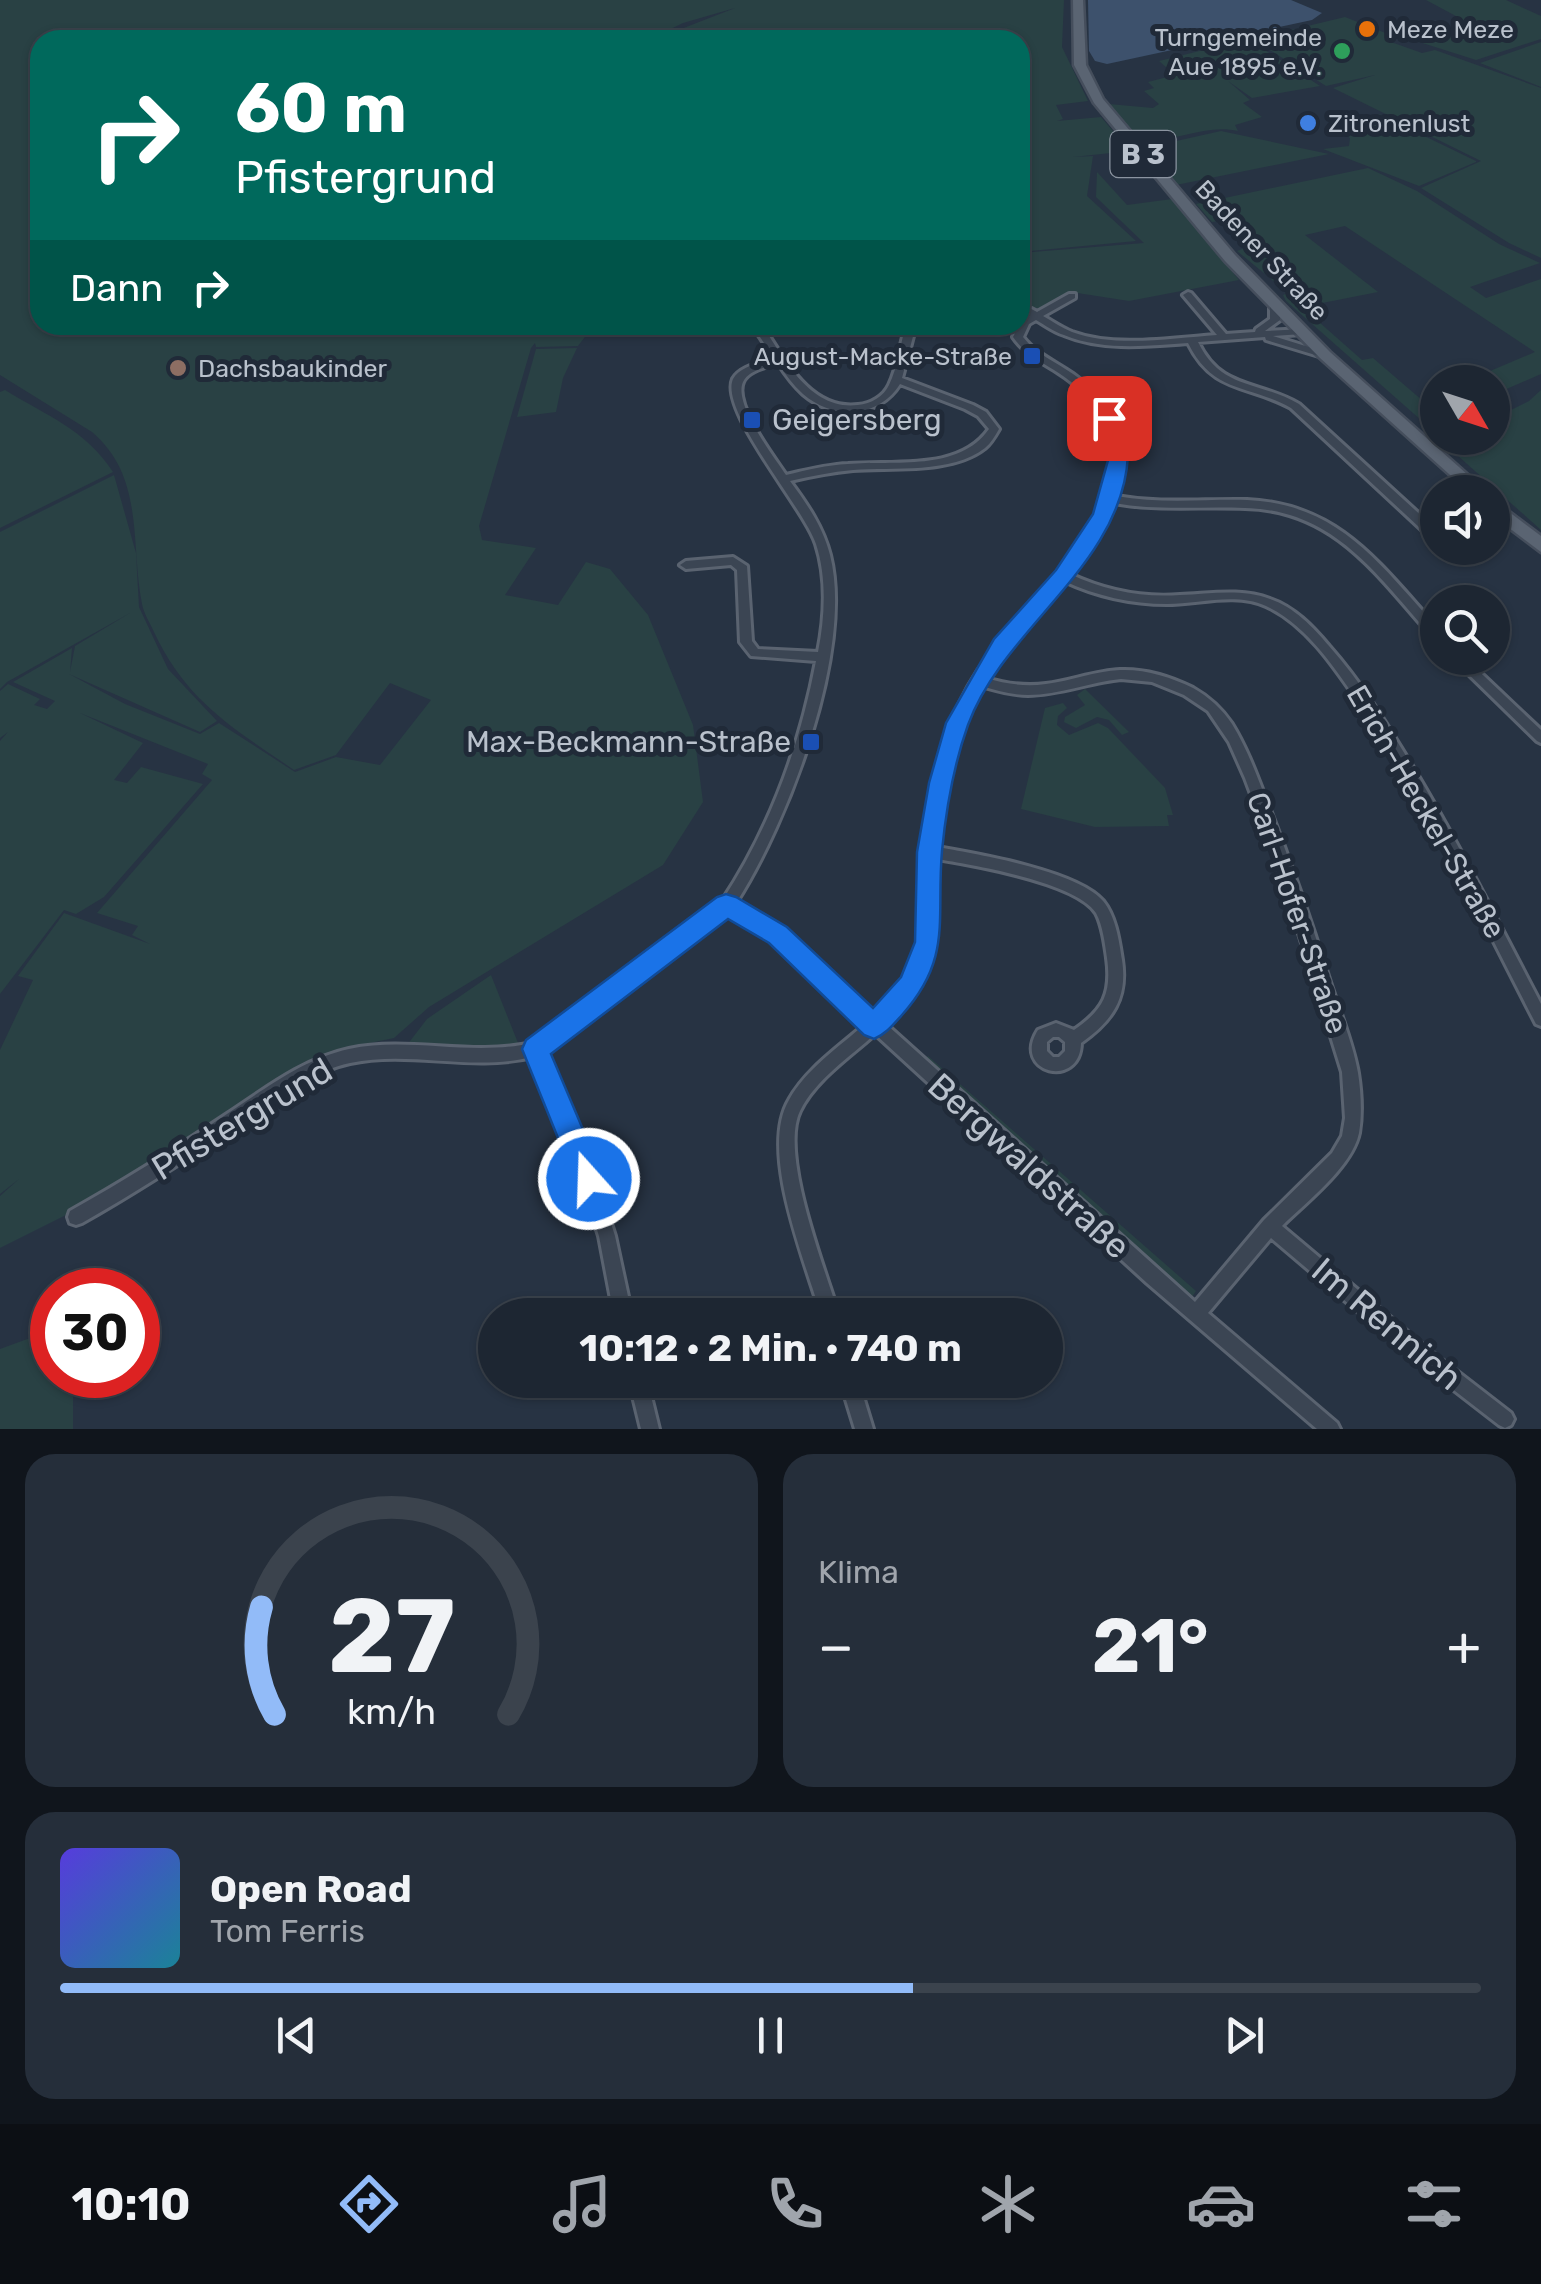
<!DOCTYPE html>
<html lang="de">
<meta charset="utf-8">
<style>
:root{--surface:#1d2632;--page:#252e3a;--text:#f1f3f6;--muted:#a0a5ac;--line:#3b434d;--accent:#92bbf8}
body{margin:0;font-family:Rubik,sans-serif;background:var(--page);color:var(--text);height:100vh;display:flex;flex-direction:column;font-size:38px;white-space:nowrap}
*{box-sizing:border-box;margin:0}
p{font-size:32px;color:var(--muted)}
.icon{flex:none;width:55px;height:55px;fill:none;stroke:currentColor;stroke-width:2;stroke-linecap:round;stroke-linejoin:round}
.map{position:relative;height:1429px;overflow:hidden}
.drawer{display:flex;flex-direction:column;gap:25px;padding:25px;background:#10151c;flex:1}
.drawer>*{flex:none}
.banner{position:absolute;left:30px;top:30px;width:1000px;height:305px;border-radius:30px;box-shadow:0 2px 8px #0004,0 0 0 2px var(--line);background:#00695c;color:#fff;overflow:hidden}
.needle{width:65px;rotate:129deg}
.tools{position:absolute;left:1420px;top:365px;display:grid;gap:20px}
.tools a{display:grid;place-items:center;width:90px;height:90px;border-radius:50%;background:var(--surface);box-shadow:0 2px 8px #0004,0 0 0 2px var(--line);font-size:50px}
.speed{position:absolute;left:30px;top:1268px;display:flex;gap:20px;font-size:50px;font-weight:700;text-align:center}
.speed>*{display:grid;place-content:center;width:130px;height:130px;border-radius:50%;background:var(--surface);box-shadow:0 2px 8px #0004,0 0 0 2px var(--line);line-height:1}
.speed .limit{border:15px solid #d22;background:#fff;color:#111}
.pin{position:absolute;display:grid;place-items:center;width:85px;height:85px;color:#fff;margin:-42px;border-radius:20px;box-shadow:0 5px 15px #0006}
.me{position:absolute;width:110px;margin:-55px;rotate:340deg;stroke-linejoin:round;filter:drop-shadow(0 0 8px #0008)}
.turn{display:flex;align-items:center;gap:35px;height:210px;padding:0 40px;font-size:45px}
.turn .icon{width:130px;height:130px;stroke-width:2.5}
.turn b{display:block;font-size:70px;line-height:85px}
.then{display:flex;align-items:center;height:95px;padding:0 40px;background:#0003;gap:20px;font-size:38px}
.big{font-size:75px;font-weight:700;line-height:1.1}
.drawer .widget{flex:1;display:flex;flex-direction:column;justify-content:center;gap:15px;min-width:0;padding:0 35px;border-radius:30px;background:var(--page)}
.drawer .dial{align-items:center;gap:0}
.dial svg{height:260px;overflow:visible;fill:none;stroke:var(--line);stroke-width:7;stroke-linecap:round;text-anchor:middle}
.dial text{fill:var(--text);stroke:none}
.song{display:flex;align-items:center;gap:30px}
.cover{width:120px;height:120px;border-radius:15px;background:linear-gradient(135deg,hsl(250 70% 55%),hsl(190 70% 35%))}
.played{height:10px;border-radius:5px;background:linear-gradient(90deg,var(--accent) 60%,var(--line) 60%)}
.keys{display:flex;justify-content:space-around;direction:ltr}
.heat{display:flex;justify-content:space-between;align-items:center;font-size:55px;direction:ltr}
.drawer .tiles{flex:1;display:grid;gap:25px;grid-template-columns:1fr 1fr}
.widget:last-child{grid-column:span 2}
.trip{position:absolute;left:478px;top:1298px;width:585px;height:100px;border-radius:50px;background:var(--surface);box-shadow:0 2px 8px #0004,0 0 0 2px var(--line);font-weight:700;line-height:100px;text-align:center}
.tabs{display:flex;height:160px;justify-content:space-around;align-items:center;background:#0c0f14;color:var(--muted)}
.tabs .icon{width:70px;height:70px}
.tabs .active{color:var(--accent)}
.tabs b{font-size:45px;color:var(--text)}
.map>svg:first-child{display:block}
</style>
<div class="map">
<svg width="1541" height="1429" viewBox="0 0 1541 1429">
<rect width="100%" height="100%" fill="#273343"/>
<!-- green -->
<g fill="#294144">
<path d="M 0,0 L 1064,0 L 1062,47 L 1088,101 L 1056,105 L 1063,119 L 1057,121 L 1101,117 L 1130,151 L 1073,157 L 1093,156 L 1087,196 L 1136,241 L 1020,252 L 1020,40 L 653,40 L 735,8 L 683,23 L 648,40 L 40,40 L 40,325 L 594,325 L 578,346 L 536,347 L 535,343 L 531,348 L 479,526 L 482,540 L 536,548 L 505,595 L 558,605 L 586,562 L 610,569 L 648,615 L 693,725 L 703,802 L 663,865 L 429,1007 L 394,1038 L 351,1047 L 309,1062 L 96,1200 L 0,1248 L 0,1196 L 19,1179 L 0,1194 L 0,1050 L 33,980 L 18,976 L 64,913 L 150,944 L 132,935 L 138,926 L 97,913 L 212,780 L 202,774 L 208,764 L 80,713 L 143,743 L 114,780 L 127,783 L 141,767 L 203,784 L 104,897 L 76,914 L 64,910 L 0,994 L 0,741 L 8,732 L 0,738 L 0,691 L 8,684 L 40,699 L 34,705 L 47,709 L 55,701 L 13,682 L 72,648 L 70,672 L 75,646 L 130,613 L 7,682 L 0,689 L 0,532 L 114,475 L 136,553 L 139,607 L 168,669 L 217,721 L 200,732 L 69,674 L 125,704 L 200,734 L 219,723 L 295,772 L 336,757 L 380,765 L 431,700 L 390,683 L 336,755 L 294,770 C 234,729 186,701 154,632 C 150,623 144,614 142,604 C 130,543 145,477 92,432 L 0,375 Z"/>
<path d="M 1426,0 L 1506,0 L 1541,16 L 1541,39 L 1476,60 L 1413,40 L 1469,23 Z"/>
<path d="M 1345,17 L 1393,36 L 1388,41 L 1422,53 L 1435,50 L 1541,88 L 1541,258 L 1509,243 L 1421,188 L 1481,161 L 1333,88 L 1375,75 L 1326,86 L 1253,39 Z"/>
<path d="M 1248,39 L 1320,86 L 1252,98 L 1228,81 L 1250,100 L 1243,103 L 1262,117 L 1235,125 L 1238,131 C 1204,123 1171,145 1137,139 L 1109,104 L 1153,108 L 1159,104 L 1144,91 L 1154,88 L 1148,82 L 1175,75 L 1159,61 Z"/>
<path d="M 1541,42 L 1541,87 L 1480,63 Z"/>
<path d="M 1379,114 L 1476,161 L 1476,162 L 1419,186 L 1323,149 L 1349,146 L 1350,138 L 1340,131 Z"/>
<path d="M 1221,131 L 1329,154 L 1176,185 L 1145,148 Z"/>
<path d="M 1368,168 L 1417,191 L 1499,244 L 1540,263 L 1470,287 L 1486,298 L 1541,279 L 1541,374 L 1502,391 L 1483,374 L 1535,352 L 1345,226 L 1305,235 L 1378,292 L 1302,307 L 1362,360 L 1373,358 L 1437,413 L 1437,427 L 1430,428 L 1286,301 L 1283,295 L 1288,293 L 1237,251 L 1247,247 L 1219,221 L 1212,222 L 1196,204 Z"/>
<path d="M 1097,172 L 1127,205 L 1172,199 L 1239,280 L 1129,301 L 1071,292 L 1045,308 L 1032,308 L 1020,301 L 1020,253 L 1144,243 L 1096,197 Z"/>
<path d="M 577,348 L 563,378 L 556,412 L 517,417 L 536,349 Z"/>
<path d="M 5,390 C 47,416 85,429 113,472 L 0,528 L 0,392 Z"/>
<path d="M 1541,390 L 1541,530 L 1438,438 L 1492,438 L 1493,419 L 1529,401 Z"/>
<path d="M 1085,689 L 1129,732 L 1122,735 L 1109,720 L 1097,717 L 1076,728 L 1064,722 L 1065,717 L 1085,705 L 1077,695 Z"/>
<path d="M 1063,703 L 1067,708 L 1058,716 L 1057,725 L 1069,735 L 1098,723 L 1108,728 L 1165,788 L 1173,815 L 1167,815 L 1169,826 L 1095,827 L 1021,809 L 1045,708 Z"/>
<path d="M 491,975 L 520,1048 L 508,1051 L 407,1045 L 427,1019 Z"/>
<path d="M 928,1056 L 1196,1291 L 1190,1300 L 923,1061 Z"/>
<path d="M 52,1330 L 52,1375 L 73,1375 L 73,1429 L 0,1429 L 0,1349 Z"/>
</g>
<!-- water -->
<path fill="#3d516c" d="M 1088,0 L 1291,0 L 1322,13 L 1312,20 L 1107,64 L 1095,61 L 1089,51 Z"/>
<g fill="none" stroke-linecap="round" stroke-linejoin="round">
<!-- minor casing -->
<g stroke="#5a6370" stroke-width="6">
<g id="minor">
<path d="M 1188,292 L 1191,293 L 1226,334 L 1255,332 L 1256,329 L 1270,319 L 1270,304 L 1275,301 L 1280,304 L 1280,320 L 1265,331 L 1305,329 L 1307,331 L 1302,334 L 1273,336 L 1328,353 L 1328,357 L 1322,357 L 1266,340 L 1265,337 L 1198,342 C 1221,390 1257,380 1299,404 L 1438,531 L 1438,542 L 1434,541 L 1291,408 C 1248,384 1213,394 1188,343 C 1148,346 1102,351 1064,335 C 1054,332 1045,325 1036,320 L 1029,324 L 1023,337 C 1036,354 1056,362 1073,374 C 1116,405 1135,446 1116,496 C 1160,504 1203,499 1247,500 C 1340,504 1380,565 1438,628 L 1438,640 L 1434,639 C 1378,577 1336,510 1245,508 C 1201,506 1157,511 1114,503 L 1091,546 L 1070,574 C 1104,590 1142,598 1180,595 C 1210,594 1241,588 1270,599 C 1294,607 1313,627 1329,646 C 1361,682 1386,723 1411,764 C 1458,842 1499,924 1541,1004 L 1541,1026 L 1536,1024 C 1480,916 1428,804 1359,703 C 1335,668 1306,624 1266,606 C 1236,592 1198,604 1167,604 C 1132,604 1096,596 1064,581 L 1019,634 L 986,678 C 1006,684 1025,687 1046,684 C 1071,681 1095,671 1120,670 C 1145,669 1171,677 1193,688 C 1209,697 1222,709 1232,724 C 1248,750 1258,779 1269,807 C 1291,863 1311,921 1329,979 C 1338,1008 1353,1043 1358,1073 C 1361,1092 1362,1115 1359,1133 C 1352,1167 1306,1202 1282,1226 L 1427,1348 L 1511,1413 L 1514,1419 L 1511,1425 L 1505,1428 L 1499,1425 L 1415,1360 L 1271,1238 L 1208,1313 L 1337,1423 L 1340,1429 L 1317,1429 L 1147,1283 L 875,1034 C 850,1057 815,1080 800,1111 C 779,1154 825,1269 839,1315 L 821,1315 C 805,1260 759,1151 789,1100 C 806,1069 839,1047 865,1024 L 773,939 L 728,913 L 545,1051 L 588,1151 L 615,1236 L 632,1315 L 614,1315 L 599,1236 L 572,1151 L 532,1057 C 470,1072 411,1050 350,1063 C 308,1072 272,1102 237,1126 C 186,1160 135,1193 82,1223 L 76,1225 L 70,1223 L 68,1217 L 70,1211 C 124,1181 176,1148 227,1114 C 265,1089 303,1059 349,1049 C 410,1036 470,1057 532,1043 L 722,901 C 770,828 800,746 816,661 L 751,656 L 740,642 L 737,570 L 731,565 L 686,569 L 680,565 L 686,561 L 733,557 L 747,566 L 752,641 L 758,649 L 818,652 C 825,617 827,578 816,544 C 804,508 719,411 733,379 C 740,366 761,363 774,358 L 752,325 L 762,325 C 784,358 810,411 858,405 C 871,404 884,396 889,385 C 898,367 900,345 906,325 L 916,325 L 902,378 L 973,405 L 986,412 L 999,429 C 995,436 991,443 985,448 C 952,474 893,467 853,470 C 832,472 811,476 790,481 C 807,504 823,527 830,555 C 854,650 788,822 736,903 L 783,931 L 875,1014 C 935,958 919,927 923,854 C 926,809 935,763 952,721 C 961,698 973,676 989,655 C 1033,596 1114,533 1114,453 C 1113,416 1083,388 1054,370 C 1038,360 1024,353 1013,337 L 1022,320 L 1030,316 L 1020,310 L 1020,303 L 1037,312 L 1069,294 L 1075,294 L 1075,298 L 1043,316 C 1052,321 1062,328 1072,332 C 1115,348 1173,338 1217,335 L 1183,295 ZM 778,363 C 785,374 793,385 803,394 C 833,420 878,419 900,384 L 965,409 L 978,416 L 989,429 C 959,472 894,460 848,464 C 827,465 807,470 786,475 C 774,457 733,404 743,382 C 748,370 767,367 778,363 ZM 1121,679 L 1152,682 L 1184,695 L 1208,711 L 1229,742 L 1245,778 L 1279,869 L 1342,1072 L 1345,1118 L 1342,1136 L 1332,1153 L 1264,1220 L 1195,1302 L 886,1024 C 944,968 934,931 937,859 C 973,865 1076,882 1096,913 C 1103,926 1105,944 1107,958 C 1112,994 1103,1010 1074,1030 L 1056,1023 L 1038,1030 C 1011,1073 1080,1090 1081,1043 C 1112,1021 1128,999 1122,960 C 1119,941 1116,917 1103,901 C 1078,871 977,854 937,847 C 942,791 954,735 981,686 C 996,690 1011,695 1028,695 C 1059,695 1090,682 1121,679 ZM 1053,1037 L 1059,1037 L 1065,1042 L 1065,1051 L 1059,1057 L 1053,1057 L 1047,1051 L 1047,1042 Z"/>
<path d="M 1452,658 L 1465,658 L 1541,730 L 1541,743 L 1537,741 Z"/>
<path d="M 629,1380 L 647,1380 L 659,1429 L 641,1429 Z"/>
<path d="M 840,1380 L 858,1380 L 873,1429 L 855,1429 Z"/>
</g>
</g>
<!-- primary casing -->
<g stroke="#454e5c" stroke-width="5">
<g id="primary">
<path d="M 1073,0 L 1083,0 L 1086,65 L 1103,99 L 1235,255 L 1330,352 L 1487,492 L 1469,492 L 1320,358 L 1225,261 L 1094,103 L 1074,65 Z"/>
<path d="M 1492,499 L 1541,536 L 1541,552 L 1492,515 Z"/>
</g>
</g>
<!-- minor -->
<use href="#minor" fill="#3b4553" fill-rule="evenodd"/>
<!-- primary -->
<use href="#primary" fill="#5a6472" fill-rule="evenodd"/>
</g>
<!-- route -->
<path fill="#1a73e8" stroke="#114b97" stroke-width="2.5" d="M 1109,413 L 1118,418 C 1122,429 1129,444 1128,455 C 1123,565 1004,627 968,725 C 954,764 946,810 942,851 C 936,919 953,958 902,1015 C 893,1025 886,1034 874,1039 L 864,1035 L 769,943 L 728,919 L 551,1054 L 604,1179 L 599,1190 L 589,1194 L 579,1190 L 522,1049 L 526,1040 L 717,897 L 726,894 L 736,897 L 787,927 L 873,1008 L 901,977 L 915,942 L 917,852 L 929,783 L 946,723 L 994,639 L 1056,570 L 1093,514 L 1110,453 L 1100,418 Z"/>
<!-- markers -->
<circle fill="#e8710a" stroke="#202a38" stroke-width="4" cx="1367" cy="29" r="10"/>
<circle fill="#2e9e5b" stroke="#202a38" stroke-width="4" cx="1342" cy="51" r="10"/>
<circle fill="#3f7fe0" stroke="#202a38" stroke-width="4" cx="1308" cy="123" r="10"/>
<g fill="#1a4fb4" stroke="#202a38" stroke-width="4">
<rect x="1022" y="346" width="20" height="20" rx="5"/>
<rect x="742" y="410" width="20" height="20" rx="5"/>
<rect x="801" y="732" width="20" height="20" rx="5"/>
</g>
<circle fill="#8d6e63" stroke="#202a38" stroke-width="4" cx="178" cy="368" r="10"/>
<g text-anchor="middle" stroke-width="10" stroke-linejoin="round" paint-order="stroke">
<!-- far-poi labels -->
<g font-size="25" fill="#b9c1cc" stroke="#202a38" text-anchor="start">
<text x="1387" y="38">Meze Meze</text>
<text x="1322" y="46" text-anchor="end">Turngemeinde<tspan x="1322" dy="29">Aue 1895 e.V.</tspan></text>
<text x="1328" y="132">Zitronenlust</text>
<text x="1012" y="365" text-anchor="end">August-Macke-Straße</text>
<text x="198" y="377">Dachsbaukinder</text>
</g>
<!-- far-street labels -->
<g font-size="25" fill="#b9c1cc" stroke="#202a38">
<text transform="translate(1262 250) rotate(47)" y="9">Badener Straße</text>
</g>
<!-- shield labels -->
<rect fill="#202a38" stroke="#8b94a0" stroke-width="2.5" x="1110.5" y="131" width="65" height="46" rx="8"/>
<g font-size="28" font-weight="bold" fill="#b9c1cc">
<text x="1143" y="164">B 3</text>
</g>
<!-- poi labels -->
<g font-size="30" fill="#b9c1cc" stroke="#202a38" text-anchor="start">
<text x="772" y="430">Geigersberg</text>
<text x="791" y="752" text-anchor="end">Max-Beckmann-Straße</text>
</g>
<!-- street labels -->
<g font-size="30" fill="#b9c1cc" stroke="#202a38">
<text transform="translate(1426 812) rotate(60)" y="10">Erich-Heckel-Straße</text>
<text transform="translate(1297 913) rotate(71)" y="10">Carl-Hofer-Straße</text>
</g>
<!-- near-street labels -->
<g font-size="35" fill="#b9c1cc" stroke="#202a38">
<text transform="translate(242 1119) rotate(-31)" y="12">Pfistergrund</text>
<text transform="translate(1029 1166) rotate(42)" y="12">Bergwaldstraße</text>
<text transform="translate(1387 1324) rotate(40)" y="12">Im Rennich</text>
</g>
</g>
</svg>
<div class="tools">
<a><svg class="needle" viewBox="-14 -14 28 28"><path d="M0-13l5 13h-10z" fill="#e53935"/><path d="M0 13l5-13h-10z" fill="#a0a5ac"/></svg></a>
<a><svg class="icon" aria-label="sound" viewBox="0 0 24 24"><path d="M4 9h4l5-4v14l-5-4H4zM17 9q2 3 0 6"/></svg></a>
<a><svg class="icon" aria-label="search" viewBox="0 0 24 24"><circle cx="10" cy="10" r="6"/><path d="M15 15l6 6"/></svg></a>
</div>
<div class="speed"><div class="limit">30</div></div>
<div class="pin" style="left:1109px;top:418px;background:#d93025"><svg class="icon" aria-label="arrive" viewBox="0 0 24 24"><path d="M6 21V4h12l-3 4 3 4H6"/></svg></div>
<svg class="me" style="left:589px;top:1179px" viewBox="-20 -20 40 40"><circle r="17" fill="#1a73e8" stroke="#fff" stroke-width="3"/><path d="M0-11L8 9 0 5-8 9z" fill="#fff"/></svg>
<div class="trip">10:12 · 2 Min. · 740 m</div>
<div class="banner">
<div class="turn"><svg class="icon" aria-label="right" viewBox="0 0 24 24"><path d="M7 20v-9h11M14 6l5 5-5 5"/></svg><div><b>60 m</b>Pfistergrund</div></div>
<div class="then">Dann<svg class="icon" aria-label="right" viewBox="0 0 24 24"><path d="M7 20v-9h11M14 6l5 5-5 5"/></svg></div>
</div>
</div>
<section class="drawer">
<div class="tiles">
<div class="widget dial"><svg viewBox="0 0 100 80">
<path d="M14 69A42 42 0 1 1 86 69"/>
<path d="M14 69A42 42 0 0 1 10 36" stroke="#92bbf8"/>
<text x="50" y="56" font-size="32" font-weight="700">27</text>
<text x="50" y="72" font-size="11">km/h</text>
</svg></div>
<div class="widget"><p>Klima</p>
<div class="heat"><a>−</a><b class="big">21°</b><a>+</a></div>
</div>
<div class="widget">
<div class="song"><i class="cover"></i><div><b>Open Road</b><p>Tom Ferris</p></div></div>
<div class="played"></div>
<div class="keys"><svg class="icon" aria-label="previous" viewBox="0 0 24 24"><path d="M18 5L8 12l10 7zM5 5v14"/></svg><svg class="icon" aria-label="pause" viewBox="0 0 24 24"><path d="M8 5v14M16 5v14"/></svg><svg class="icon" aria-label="next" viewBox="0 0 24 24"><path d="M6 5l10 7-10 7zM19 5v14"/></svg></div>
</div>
</div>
</section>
<nav class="tabs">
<b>10:10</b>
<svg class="icon active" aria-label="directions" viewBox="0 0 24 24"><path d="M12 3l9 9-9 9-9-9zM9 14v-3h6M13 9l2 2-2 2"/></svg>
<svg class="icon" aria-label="music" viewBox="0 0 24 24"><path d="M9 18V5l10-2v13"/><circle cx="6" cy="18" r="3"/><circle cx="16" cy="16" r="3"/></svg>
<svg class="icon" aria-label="phone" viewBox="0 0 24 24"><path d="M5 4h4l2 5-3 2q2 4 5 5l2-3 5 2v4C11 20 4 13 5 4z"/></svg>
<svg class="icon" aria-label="climate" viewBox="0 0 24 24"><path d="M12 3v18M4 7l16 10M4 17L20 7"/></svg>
<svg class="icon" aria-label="car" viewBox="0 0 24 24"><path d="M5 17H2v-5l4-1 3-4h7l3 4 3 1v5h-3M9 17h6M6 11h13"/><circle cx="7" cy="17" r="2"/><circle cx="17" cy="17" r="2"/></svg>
<svg class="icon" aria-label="filters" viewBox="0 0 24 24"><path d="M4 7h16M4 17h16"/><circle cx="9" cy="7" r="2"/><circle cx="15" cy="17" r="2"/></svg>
</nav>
